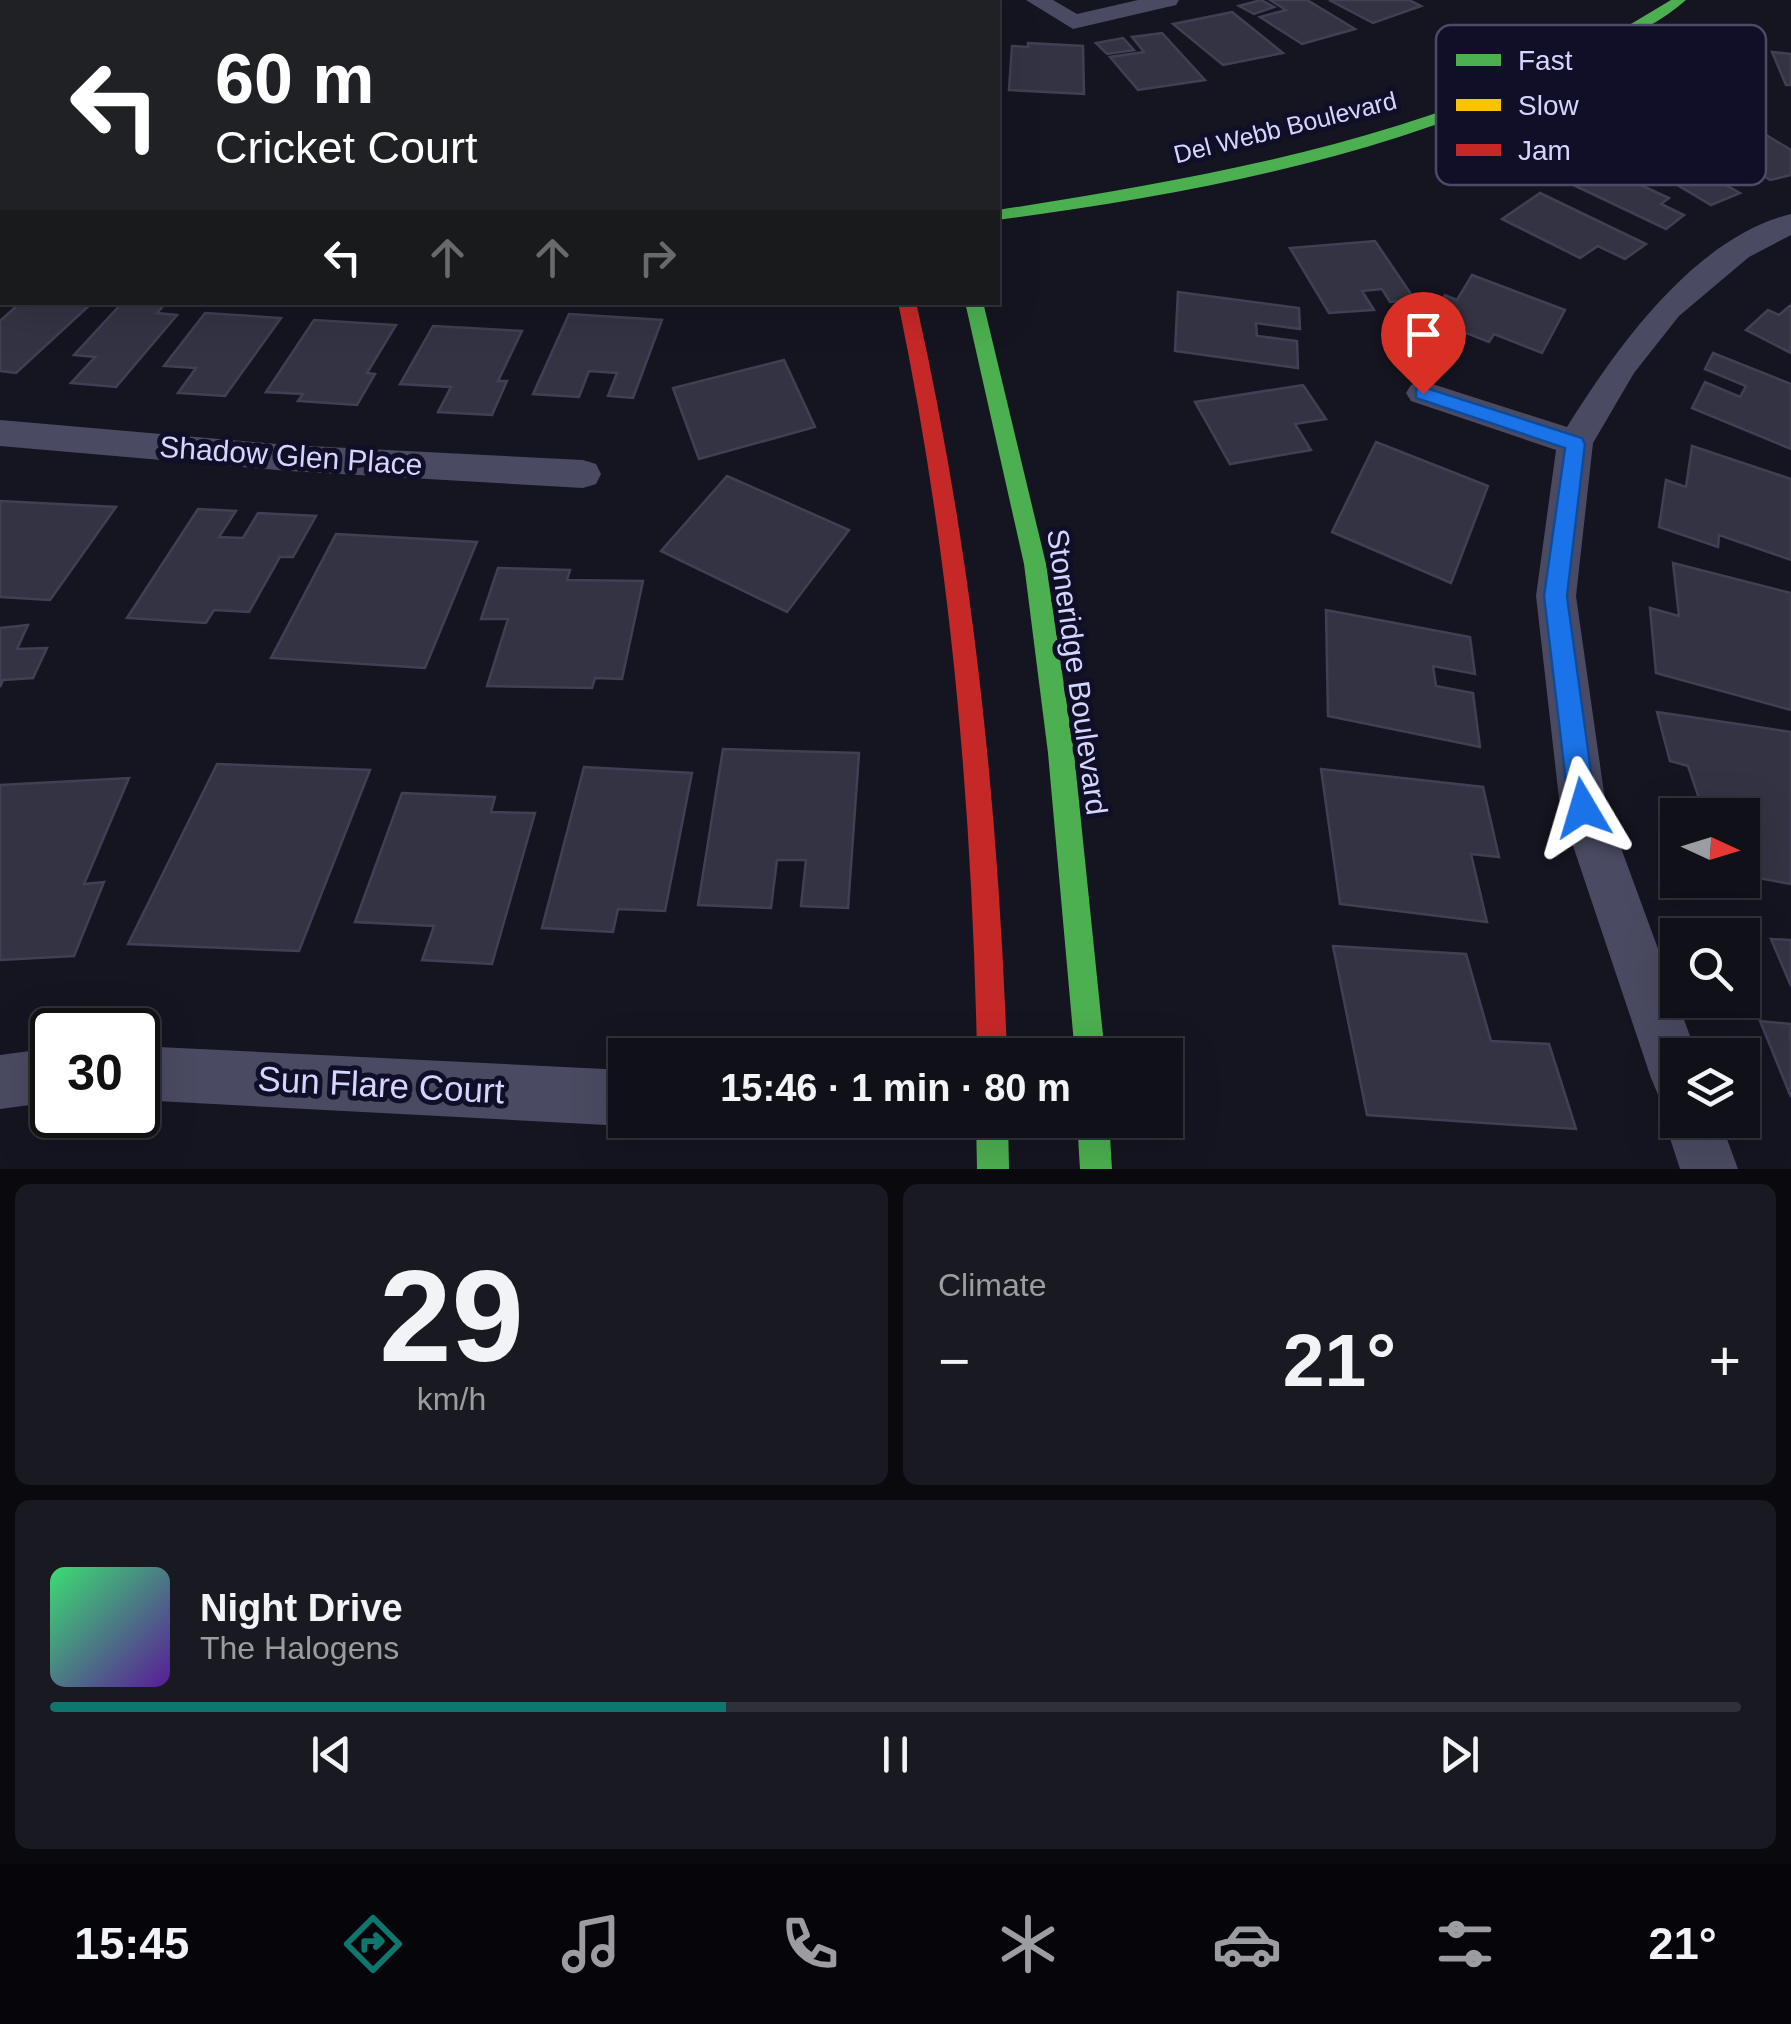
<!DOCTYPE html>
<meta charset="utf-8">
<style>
:root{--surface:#101019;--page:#191922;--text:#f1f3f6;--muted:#9c9da2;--line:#303038;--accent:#0f766e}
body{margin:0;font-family:Arial,sans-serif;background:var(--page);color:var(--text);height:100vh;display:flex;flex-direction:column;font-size:38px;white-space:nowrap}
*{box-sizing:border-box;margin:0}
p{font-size:32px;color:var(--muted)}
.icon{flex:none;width:55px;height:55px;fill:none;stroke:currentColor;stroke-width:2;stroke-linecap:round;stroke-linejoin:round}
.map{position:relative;height:1169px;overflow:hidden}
.panel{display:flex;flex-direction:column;gap:15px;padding:15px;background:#09090e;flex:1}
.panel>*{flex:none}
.top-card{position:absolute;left:0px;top:0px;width:1000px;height:305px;box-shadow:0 10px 40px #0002,0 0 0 2px var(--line);background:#202124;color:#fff;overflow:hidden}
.needle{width:65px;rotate:94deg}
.controls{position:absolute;left:1660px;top:798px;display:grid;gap:20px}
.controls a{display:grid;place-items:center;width:100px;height:100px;border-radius:0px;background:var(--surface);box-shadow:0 10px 40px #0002,0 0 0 2px var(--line);font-size:50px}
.speed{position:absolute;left:30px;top:1008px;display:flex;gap:20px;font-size:50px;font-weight:700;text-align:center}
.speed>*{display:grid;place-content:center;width:130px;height:130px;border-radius:50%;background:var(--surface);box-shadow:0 10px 40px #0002,0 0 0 2px var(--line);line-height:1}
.speed .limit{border:5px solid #111;border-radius:15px;background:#fff;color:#111}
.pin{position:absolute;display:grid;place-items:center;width:85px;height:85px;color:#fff;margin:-102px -42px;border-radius:50% 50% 50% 0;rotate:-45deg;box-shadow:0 0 10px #0007}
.pin .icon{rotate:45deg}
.me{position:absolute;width:110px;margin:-55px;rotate:353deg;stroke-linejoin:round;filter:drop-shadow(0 0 8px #0008)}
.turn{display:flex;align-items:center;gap:35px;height:210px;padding:0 50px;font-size:45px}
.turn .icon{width:130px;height:130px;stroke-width:2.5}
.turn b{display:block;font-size:70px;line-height:85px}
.lanes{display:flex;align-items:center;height:95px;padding:0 50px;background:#0003;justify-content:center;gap:50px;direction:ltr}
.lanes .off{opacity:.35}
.big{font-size:75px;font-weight:800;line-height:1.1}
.panel .widget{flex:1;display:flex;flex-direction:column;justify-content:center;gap:15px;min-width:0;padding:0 35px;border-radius:15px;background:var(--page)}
.panel .dial{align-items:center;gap:0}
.dial b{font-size:130px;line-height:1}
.song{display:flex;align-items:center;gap:30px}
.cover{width:120px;height:120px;border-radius:15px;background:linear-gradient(135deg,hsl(140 70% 55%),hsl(270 70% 35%))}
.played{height:10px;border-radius:5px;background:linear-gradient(90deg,var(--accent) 40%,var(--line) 40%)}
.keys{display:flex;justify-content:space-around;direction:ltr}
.heat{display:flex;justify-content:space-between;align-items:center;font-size:55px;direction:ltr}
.panel .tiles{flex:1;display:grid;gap:15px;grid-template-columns:1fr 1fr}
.widget:last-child{grid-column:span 2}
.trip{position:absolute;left:608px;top:1038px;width:575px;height:100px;border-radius:0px;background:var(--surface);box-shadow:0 10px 40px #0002,0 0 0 2px var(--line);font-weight:800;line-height:100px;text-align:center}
.tab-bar{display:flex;height:160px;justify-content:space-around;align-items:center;background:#06060a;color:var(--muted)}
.tab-bar .icon{width:70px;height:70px}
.tab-bar .active{color:var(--accent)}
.tab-bar b{font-size:45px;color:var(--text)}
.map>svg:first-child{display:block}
</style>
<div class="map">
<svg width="1791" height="1169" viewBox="0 0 1791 1169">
<rect width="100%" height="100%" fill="#151521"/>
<!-- building -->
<g fill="#333343" stroke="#404055" stroke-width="2.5">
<path d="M 1261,0 L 1274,7 L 1254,14 L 1239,6 Z"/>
<path d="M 1270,0 L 1307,0 L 1355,29 L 1302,44 L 1260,17 L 1286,10 Z"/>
<path d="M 1329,0 L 1409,0 L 1421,6 L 1373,23 Z"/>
<path d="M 1232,12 L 1283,53 L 1223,65 L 1173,24 Z"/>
<path d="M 1162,33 L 1205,80 L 1138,90 L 1110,57 L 1144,52 L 1132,37 Z"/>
<path d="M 1123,38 L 1134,50 L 1107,54 L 1096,43 Z"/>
<path d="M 1028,43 L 1083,46 L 1084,94 L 1009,90 L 1012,46 L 1028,47 Z"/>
<path d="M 1772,52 L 1791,54 L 1791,85 L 1786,85 Z"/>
<path d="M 1743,121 L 1791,150 L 1791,175 L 1770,180 L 1695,132 Z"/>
<path d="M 1668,135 L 1735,173 L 1717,180 L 1740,193 L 1711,205 L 1622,152 Z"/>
<path d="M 1591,162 L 1669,198 L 1661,204 L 1684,215 L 1666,229 L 1563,180 Z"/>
<path d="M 1540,193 L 1646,244 L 1625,259 L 1598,246 L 1580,258 L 1502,219 Z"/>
<path d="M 1375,241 L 1415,300 L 1390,302 L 1382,289 L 1362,291 L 1374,310 L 1329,313 L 1290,248 Z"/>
<path d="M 1472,275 L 1565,310 L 1542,353 L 1494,334 L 1489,342 L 1430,319 L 1445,295 L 1457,300 Z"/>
<path d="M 1178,292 L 1299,308 L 1300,329 L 1256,323 L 1257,336 L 1297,341 L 1298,368 L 1175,351 Z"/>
<path d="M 21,302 L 93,302 L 16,373 L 0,371 L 0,321 Z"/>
<path d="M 122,303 L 163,306 L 157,313 L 177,315 L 116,387 L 71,383 L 95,357 L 74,355 Z"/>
<path d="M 1791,305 L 1791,353 L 1746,330 L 1768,310 L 1779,315 Z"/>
<path d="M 205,313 L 281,318 L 225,396 L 178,393 L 196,368 L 164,366 Z"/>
<path d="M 569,314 L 662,320 L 633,398 L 608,396 L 617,373 L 589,371 L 579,397 L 533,394 Z"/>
<path d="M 314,320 L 396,325 L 367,373 L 375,374 L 357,405 L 298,401 L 303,394 L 266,392 Z"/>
<path d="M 433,326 L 522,331 L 498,381 L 507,381 L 492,415 L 438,412 L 451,387 L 400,384 Z"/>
<path d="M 1713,353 L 1791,384 L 1791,449 L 1692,408 L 1705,382 L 1740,397 L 1746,386 L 1705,369 Z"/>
<path d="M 784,360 L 815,427 L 699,459 L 673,388 Z"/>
<path d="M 1303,385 L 1326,419 L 1295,424 L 1311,450 L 1230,464 L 1195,402 Z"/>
<path d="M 1376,442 L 1488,486 L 1451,583 L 1332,532 Z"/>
<path d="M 1692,446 L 1791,479 L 1791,560 L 1719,535 L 1718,547 L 1659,527 L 1666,480 L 1686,487 Z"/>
<path d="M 727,476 L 849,530 L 787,612 L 661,551 Z"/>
<path d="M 0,501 L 116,507 L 50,600 L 0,597 Z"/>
<path d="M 198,509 L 236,511 L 219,537 L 243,538 L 258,513 L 316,516 L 293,557 L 280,557 L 249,612 L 214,610 L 206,623 L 127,618 Z"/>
<path d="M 336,534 L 477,542 L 425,668 L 271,658 Z"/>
<path d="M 1673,563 L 1791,593 L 1791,710 L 1656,673 L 1650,608 L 1679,616 Z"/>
<path d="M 498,568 L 570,570 L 567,580 L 643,581 L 622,679 L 595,678 L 592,688 L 487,686 L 508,619 L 481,619 Z"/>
<path d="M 1326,610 L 1470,637 L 1475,674 L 1433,666 L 1436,686 L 1473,693 L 1480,747 L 1328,716 Z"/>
<path d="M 28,625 L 17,649 L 47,648 L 33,678 L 3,680 L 0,687 L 0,628 Z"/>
<path d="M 1657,712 L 1791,732 L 1791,884 L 1742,875 L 1742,815 L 1681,815 L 1678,803 L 1701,804 L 1688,766 L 1670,761 Z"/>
<path d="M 723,749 L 859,753 L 848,908 L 801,906 L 806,860 L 777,860 L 771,908 L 698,905 Z"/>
<path d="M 217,764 L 370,770 L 299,951 L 128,944 Z"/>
<path d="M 584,767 L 692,773 L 665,911 L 618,909 L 613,932 L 542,928 Z"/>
<path d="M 1321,769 L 1483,787 L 1499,857 L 1471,854 L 1487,922 L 1340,904 Z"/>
<path d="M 129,778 L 84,884 L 104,882 L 74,956 L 0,960 L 0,785 Z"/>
<path d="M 402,793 L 495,797 L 491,812 L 535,813 L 492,964 L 422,960 L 434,926 L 355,922 Z"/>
<path d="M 1771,939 L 1791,940 L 1791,986 Z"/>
<path d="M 1333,946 L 1466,954 L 1491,1041 L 1549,1044 L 1576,1129 L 1367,1115 Z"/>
<path d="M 1760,1021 L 1791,1024 L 1791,1097 Z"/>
</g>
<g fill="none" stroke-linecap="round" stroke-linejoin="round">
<!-- street -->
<g fill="#4a4b62" fill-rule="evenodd">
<path d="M 49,0 L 81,0 L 82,2 L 50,2 Z"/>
<path d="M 415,0 L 437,0 L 438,2 L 416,2 Z"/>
<path d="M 665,0 L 688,0 L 689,2 L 666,2 Z"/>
<path d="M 714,0 L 738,0 L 739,2 L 715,2 Z"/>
<path d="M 1026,0 L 1053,0 L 1077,14 L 1138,0 L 1179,0 L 1176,5 L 1073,29 Z"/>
<path d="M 1791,214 L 1791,235 L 1749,257 L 1679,316 L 1634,373 L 1593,443 L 1576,596 L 1606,807 L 1697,1055 L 1678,1055 L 1678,1120 L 1720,1120 L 1738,1169 L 1680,1169 L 1664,1120 L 1671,1103 L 1659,1097 L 1651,1078 L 1560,807 L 1536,596 L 1556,450 L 1411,401 L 1406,393 L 1411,385 L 1423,381 L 1567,427 C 1617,347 1694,238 1791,214 Z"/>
<path d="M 0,420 L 289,445 L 583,460 L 596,464 L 601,474 L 596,484 L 583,488 L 289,471 L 0,446 Z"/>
<path d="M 138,1046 L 625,1070 L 625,1120 L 639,1120 L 625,1126 L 138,1100 Z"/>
<path d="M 52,1048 L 52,1102 L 0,1109 L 0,1055 Z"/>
</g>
<!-- fast -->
<g fill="#4caf50" fill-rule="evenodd">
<path d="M 1671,0 L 1686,0 C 1663,21 1630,36 1602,51 C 1420,151 1202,193 998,220 L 998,210 C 1177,182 1356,151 1523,80 C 1575,58 1623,29 1671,0 Z"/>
<path d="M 965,302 L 983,302 L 1046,564 L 1074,753 L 1105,1055 L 1075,1055 L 1048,753 L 1024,564 Z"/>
<path d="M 976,1120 L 1008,1120 L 1009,1169 L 977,1169 Z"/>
<path d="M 1077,1120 L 1109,1120 L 1112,1169 L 1080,1169 Z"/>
</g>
<!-- slow -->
<path fill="#ffc107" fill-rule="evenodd" d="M 0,148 L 2,149 L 2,158 L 0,158 Z"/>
<!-- jam -->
<path fill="#c62828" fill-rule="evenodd" d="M 898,302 L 916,302 C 972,551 998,801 1007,1055 L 977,1055 C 972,801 950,552 898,302 Z"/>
</g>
<!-- route -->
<path fill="#1a73e8" stroke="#114b97" stroke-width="2.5" d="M 1423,387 L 1582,438 L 1585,444 L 1567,596 L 1596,808 L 1592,816 L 1583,820 L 1573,816 L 1569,808 L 1544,596 L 1565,448 L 1416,398 L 1416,389 Z"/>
<g text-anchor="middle" stroke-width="10" stroke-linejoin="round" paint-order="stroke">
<!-- far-street labels -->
<g font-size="25" fill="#d5d6ff" stroke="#100f27">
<text transform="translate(1285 127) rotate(-14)" y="9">Del Webb Boulevard</text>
</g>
<!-- street labels -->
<g font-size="30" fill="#d5d6ff" stroke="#100f27">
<text transform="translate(291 456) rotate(4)" y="10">Shadow Glen Place</text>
<text transform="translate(1077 672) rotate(82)" y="10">Stoneridge Boulevard</text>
</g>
<!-- near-street labels -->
<g font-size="35" fill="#d5d6ff" stroke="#100f27">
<text transform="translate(381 1085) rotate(3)" y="12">Sun Flare Court</text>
</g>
</g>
<!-- legend -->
<rect x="1436" y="25" width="330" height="160" rx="15" fill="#100f27" stroke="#4b4b68" stroke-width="2.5"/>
<rect x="1456" y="54" width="45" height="12" fill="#4caf50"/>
<rect x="1456" y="99" width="45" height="12" fill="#ffc107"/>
<rect x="1456" y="144" width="45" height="12" fill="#c62828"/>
<g font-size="28" fill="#d5d6ff">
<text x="1518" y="70">Fast</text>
<text x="1518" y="115">Slow</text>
<text x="1518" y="160">Jam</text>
</g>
</svg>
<div class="controls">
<a><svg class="needle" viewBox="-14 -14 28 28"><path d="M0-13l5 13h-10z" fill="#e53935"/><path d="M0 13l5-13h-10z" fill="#9c9da2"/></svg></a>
<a><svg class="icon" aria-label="search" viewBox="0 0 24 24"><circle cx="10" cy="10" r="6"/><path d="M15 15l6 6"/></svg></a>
<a><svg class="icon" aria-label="layers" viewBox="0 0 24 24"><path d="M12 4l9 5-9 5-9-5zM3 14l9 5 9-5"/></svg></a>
</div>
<div class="speed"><div class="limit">30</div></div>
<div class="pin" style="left:1423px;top:394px;background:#d93025"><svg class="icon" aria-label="arrive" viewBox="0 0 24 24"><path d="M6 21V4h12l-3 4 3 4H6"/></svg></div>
<svg class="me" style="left:1583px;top:808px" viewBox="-20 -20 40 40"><path d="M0-17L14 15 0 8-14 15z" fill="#1a73e8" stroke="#fff" stroke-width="4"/></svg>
<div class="trip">15:46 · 1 min · 80 m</div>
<div class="top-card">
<div class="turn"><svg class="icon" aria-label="left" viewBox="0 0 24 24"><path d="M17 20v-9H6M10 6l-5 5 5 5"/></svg><div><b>60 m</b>Cricket Court</div></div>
<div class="lanes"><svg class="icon" aria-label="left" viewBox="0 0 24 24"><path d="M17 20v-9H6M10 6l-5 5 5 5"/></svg><svg class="icon off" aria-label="ahead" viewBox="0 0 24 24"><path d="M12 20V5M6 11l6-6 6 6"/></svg><svg class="icon off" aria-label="ahead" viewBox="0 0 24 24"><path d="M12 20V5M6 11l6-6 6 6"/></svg><svg class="icon off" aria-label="right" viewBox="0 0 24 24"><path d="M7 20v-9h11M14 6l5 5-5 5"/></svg></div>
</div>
</div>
<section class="panel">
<div class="tiles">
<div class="widget dial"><b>29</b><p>km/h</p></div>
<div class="widget"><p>Climate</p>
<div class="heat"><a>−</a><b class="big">21°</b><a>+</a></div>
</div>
<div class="widget">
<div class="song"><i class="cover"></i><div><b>Night Drive</b><p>The Halogens</p></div></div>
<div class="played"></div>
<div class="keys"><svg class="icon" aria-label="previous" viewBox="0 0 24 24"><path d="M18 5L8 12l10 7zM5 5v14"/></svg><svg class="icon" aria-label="pause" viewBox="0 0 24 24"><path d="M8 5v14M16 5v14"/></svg><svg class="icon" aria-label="next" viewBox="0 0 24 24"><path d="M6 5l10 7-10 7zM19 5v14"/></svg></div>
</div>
</div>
</section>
<nav class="tab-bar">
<b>15:45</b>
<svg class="icon active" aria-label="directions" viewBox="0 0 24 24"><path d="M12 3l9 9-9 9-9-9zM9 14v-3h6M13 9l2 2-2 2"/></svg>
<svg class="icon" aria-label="music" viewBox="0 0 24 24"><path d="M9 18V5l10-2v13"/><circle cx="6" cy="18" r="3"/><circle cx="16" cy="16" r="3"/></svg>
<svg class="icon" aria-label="phone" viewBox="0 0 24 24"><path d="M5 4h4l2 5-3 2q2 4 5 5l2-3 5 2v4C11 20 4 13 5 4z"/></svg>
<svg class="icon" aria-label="climate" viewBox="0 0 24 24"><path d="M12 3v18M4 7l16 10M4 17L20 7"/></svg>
<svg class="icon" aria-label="car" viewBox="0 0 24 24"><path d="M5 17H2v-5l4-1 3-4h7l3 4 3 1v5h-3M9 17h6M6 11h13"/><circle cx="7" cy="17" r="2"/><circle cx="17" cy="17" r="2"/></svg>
<svg class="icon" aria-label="filters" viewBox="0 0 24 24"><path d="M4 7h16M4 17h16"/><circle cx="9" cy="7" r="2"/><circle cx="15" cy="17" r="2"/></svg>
<b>21°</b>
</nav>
